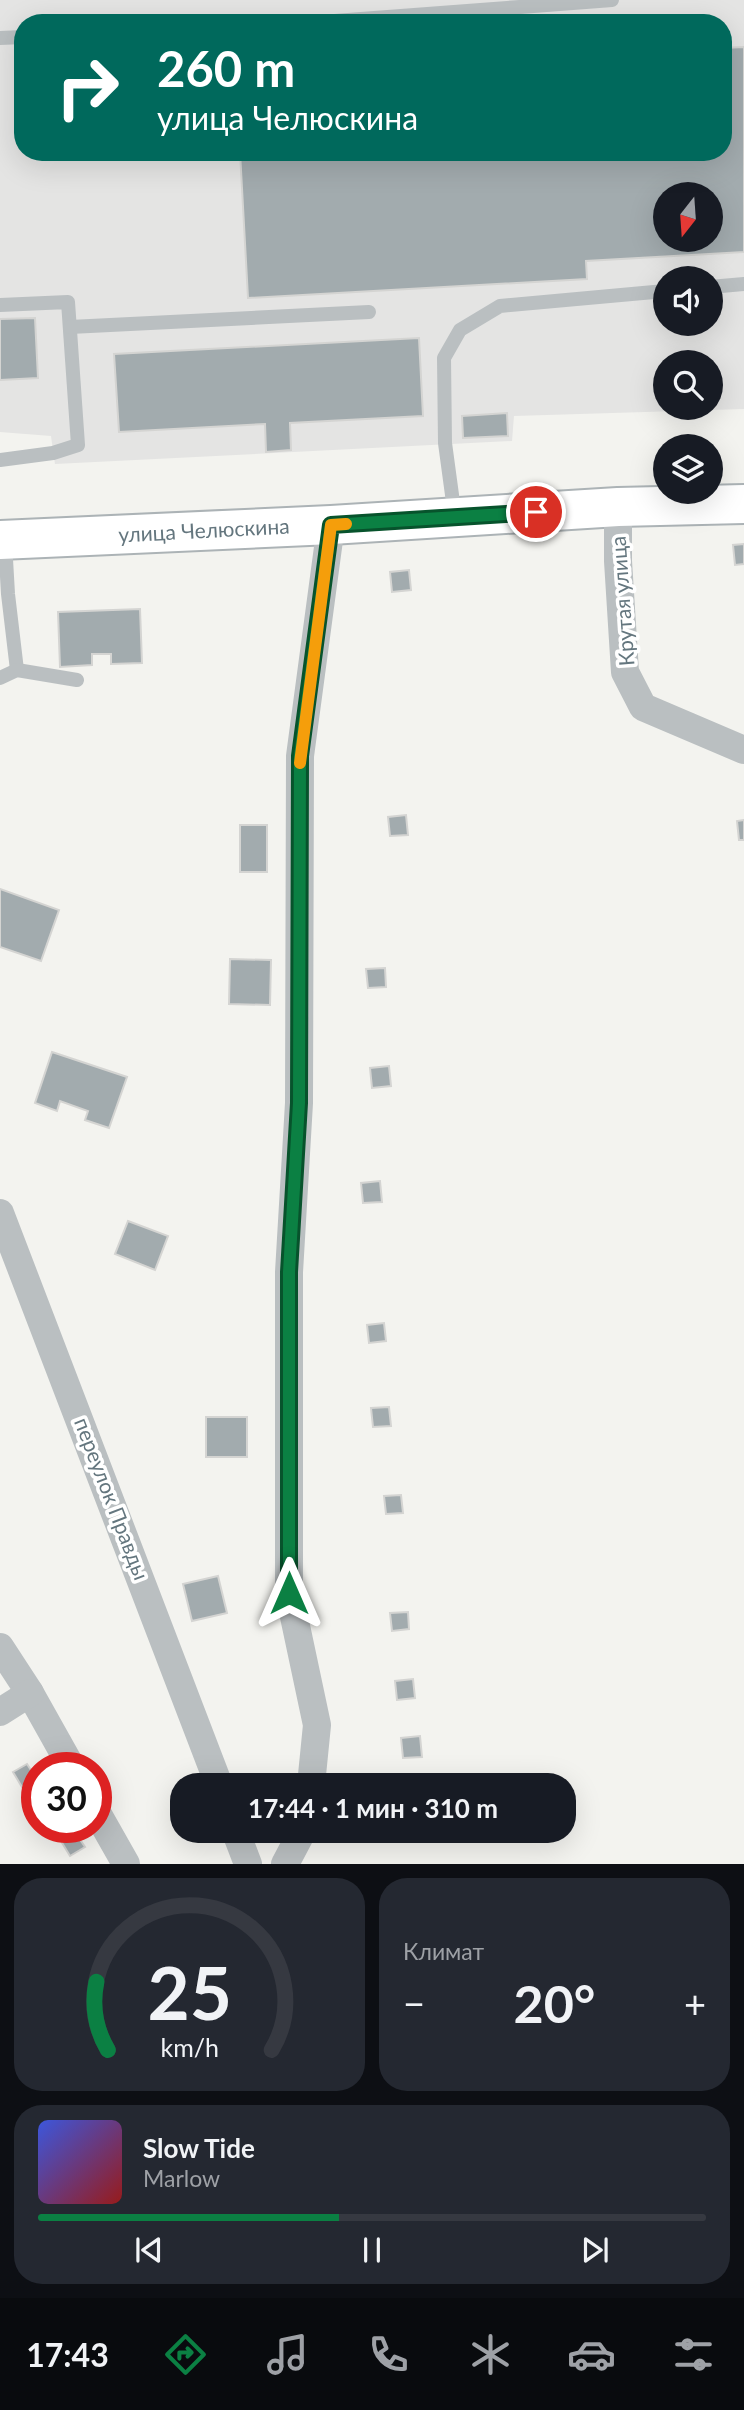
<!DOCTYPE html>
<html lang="ru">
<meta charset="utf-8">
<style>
:root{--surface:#171b24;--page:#242831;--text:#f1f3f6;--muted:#9ea1a6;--line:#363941;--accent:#0b8043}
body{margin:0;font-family:Lato,sans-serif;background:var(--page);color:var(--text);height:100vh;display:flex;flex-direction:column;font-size:26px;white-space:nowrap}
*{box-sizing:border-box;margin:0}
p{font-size:23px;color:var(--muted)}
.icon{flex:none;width:38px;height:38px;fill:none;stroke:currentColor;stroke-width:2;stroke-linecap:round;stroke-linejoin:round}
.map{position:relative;height:1864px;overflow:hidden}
.drawer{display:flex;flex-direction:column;gap:14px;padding:14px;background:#0d0f14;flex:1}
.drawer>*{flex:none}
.banner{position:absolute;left:14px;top:14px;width:718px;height:147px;border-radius:28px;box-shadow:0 7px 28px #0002;background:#00695c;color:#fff;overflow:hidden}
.needle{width:46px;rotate:197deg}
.buttons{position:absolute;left:653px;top:182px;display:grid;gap:14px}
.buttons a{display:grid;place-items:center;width:70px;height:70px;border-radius:50%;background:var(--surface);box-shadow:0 7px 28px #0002;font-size:35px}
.speed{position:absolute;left:21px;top:1752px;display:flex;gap:14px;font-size:35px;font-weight:700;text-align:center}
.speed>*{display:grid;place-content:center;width:91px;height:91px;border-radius:50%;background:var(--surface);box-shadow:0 7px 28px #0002;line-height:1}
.speed .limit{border:10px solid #d22;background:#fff;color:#111}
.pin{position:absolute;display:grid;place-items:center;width:60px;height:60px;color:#fff;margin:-30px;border:4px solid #fff;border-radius:50%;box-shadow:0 2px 7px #0007}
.me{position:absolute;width:77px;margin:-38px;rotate:0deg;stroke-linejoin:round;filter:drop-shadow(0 0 5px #0008)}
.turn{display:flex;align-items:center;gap:24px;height:147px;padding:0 28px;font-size:32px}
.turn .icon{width:91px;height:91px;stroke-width:2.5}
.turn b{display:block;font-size:49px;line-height:60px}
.big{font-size:52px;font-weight:700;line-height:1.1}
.drawer .tile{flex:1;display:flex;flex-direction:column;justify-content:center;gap:10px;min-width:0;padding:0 24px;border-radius:28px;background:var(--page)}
.drawer .dial{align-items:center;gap:0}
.dial svg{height:182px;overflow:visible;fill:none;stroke:var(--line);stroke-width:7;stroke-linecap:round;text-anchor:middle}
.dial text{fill:var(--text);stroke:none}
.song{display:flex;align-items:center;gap:21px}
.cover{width:84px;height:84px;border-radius:10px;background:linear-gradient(135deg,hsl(230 70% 55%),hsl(0 70% 35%))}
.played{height:7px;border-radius:4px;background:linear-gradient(90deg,var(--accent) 45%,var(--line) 45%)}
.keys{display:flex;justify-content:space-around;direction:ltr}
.heat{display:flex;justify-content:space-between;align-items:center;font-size:38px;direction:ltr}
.drawer .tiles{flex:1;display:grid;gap:14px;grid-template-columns:1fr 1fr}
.tile:last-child{grid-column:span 2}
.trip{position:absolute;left:170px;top:1773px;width:406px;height:70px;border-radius:28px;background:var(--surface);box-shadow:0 7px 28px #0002;font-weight:700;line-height:70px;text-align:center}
.menu{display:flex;height:112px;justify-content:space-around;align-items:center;background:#090b0e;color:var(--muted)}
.menu .icon{width:49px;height:49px}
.menu .on{color:var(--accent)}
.menu b{font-size:32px;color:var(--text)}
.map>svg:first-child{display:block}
</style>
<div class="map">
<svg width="744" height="1864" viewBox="0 0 744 1864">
<rect width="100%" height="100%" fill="#f3f3ef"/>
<!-- built -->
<path fill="#e4e4e3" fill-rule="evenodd" d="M 0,0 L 744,0 L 744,409 L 514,416 L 512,441 L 55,464 L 51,436 L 0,432 ZM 23,23 L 723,23 L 723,152 L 23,152 ZM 665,194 L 710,194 L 710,240 L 665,240 ZM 665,278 L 710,278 L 710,324 L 665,324 ZM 665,362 L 710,362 L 710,408 L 665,408 Z"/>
<!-- building -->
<g fill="#a2abae" stroke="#d4d4d2" stroke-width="2" fill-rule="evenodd">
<path d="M 744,47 L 744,252 L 586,261 L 587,279 L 248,298 L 240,152 L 723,152 L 723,48 ZM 665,194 L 710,194 L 710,240 L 665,240 Z"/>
<path d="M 35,318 L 38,378 L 0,380 L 0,319 Z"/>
<path d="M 419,338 L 423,416 L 290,423 L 291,450 L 266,452 L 265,424 L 119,432 L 114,354 Z"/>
<path d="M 507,413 L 508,436 L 463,438 L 462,416 Z"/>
<path d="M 744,544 L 744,564 L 735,565 L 733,545 Z"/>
<path d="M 409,570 L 411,590 L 392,592 L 390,572 Z"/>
<path d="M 140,609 L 142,663 L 111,664 L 111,654 L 92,654 L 92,665 L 60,667 L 58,612 Z"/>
<path d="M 406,815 L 408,835 L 390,836 L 388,817 Z"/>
<path d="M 744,820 L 744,840 L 739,840 L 737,821 Z"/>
<rect x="240" y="825" width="27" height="47"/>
<path d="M 0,889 L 59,910 L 41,961 L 0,947 Z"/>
<path d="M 230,959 L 271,960 L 270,1005 L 229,1004 Z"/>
<path d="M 385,968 L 386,987 L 368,988 L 366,969 Z"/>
<path d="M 52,1052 L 127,1077 L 109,1128 L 85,1120 L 88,1111 L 60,1101 L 57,1111 L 35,1103 Z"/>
<path d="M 389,1066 L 391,1086 L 372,1088 L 370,1068 Z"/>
<path d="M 380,1181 L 382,1202 L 363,1203 L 361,1183 Z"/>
<path d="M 128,1221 L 168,1236 L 155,1270 L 115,1254 Z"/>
<path d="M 384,1323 L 386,1341 L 369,1343 L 367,1325 Z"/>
<path d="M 389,1407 L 391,1426 L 373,1427 L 371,1408 Z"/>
<rect x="206" y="1417" width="41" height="40"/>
<path d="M 401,1495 L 403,1513 L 386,1514 L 384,1496 Z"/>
<path d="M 218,1576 L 227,1613 L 192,1621 L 183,1584 Z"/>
<path d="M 408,1612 L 409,1629 L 392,1631 L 390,1613 Z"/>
<path d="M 413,1679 L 415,1698 L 397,1700 L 395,1681 Z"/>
<path d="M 420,1736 L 422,1757 L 403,1758 L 401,1738 Z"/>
<path d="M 27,1764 L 36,1778 L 22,1787 L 13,1772 Z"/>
<path d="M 75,1832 L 85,1847 L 70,1856 L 61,1841 Z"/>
</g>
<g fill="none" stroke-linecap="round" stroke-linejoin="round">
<!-- secondary casing -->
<g stroke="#acb3b6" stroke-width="42">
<path id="secondary" d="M 0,540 L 331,525 L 618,507 L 744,504"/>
</g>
<!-- lane -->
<g stroke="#babfc1" stroke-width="14">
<path d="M 308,23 L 612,0"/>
<path d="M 0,38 L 23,37"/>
<path d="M 710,287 L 744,284"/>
<path d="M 0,305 L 68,302 L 78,445 L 53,453 L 0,460"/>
<path d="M 70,327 L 369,312"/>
<path d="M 455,517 L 445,443 L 444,358 L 460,330 L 500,306 L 665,291"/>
<path d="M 5,542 L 8,594 L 17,670"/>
<path d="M 0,678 L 17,670 L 77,680"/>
</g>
<!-- street -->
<g stroke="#babfc1" stroke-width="28">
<path d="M 618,507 L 618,561 L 625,672 L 643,707 L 744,750"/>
<path d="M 0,1213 L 219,1785"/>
<path d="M 0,1647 L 30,1693 L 72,1768"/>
<path d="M 0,1712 L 30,1693"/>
<path d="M 311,1785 L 317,1725 L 289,1593 L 289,1272 L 299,1103 L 300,756 L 331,525"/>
<path d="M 96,1811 L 126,1864"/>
<path d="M 235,1830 L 248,1864"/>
<path d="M 285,1864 L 303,1830"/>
</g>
<!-- secondary -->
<use href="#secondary" stroke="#fff" stroke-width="38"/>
</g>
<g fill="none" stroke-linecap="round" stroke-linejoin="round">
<!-- route casing -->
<g stroke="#07532c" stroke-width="18">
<path id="route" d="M 289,1593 L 289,1272 L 299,1103 L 300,756 L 331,525 L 536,512"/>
</g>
<!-- route -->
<use href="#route" stroke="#0b8043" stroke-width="12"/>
<!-- slow -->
<path stroke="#f59e0b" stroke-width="12" d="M 300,763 L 331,525 L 346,524"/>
</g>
<g text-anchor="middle" stroke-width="7" stroke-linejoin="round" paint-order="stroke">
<!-- street labels -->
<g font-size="21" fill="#64767e" stroke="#fff">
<text transform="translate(204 531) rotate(-3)" y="7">улица Челюскина</text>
<text transform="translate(623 601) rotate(-94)" y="7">Крутая улица</text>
<text transform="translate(111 1499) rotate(69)" y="7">переулок Правды</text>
</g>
</g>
</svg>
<div class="buttons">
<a><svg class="needle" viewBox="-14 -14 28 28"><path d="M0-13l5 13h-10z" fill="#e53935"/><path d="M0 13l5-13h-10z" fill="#9ea1a6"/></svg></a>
<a><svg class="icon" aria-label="sound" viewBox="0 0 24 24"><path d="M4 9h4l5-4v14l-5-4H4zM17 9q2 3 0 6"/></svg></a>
<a><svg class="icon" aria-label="search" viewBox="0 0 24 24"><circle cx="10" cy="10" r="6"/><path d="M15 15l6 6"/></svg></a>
<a><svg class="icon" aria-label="layers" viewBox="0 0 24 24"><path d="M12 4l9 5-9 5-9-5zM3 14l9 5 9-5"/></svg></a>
</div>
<div class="speed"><div class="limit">30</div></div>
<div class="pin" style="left:536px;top:512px;background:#d93025"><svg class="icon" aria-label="arrive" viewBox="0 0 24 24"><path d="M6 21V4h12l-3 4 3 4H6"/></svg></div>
<svg class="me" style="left:289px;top:1593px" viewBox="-20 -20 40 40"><path d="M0-17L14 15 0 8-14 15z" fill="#0b8043" stroke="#fff" stroke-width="4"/></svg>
<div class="trip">17:44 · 1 мин · 310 m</div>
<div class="banner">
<div class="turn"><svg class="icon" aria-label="right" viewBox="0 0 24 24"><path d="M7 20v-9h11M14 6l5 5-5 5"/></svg><div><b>260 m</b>улица Челюскина</div></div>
</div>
</div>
<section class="drawer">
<div class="tiles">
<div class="tile dial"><svg viewBox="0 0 100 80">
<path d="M14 69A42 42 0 1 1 86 69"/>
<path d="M14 69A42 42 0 0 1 9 39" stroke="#0b8043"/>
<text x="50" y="56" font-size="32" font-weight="700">25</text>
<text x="50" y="72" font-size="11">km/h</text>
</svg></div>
<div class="tile"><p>Климат</p>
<div class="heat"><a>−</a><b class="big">20°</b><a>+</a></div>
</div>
<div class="tile">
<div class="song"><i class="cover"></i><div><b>Slow Tide</b><p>Marlow</p></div></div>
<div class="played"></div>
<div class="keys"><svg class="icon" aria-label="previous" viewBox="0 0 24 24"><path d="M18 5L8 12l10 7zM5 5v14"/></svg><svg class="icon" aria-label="pause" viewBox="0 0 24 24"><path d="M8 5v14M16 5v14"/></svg><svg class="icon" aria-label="next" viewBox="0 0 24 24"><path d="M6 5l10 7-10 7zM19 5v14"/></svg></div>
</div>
</div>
</section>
<nav class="menu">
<b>17:43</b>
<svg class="icon on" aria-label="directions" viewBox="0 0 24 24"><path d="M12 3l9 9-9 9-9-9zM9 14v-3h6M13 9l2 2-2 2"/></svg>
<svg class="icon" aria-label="music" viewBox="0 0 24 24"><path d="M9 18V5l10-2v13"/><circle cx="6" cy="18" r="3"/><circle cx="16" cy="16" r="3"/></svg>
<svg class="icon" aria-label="phone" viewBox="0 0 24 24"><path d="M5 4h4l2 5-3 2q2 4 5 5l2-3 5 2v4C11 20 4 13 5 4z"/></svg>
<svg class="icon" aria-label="climate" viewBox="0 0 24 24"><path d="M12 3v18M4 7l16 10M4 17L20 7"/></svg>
<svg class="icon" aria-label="car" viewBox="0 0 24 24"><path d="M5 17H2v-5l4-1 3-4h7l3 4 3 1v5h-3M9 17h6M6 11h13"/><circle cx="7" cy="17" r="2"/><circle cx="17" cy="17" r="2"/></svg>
<svg class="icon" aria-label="filters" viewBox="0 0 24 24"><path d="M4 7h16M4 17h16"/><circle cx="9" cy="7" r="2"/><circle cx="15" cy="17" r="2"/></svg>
</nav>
